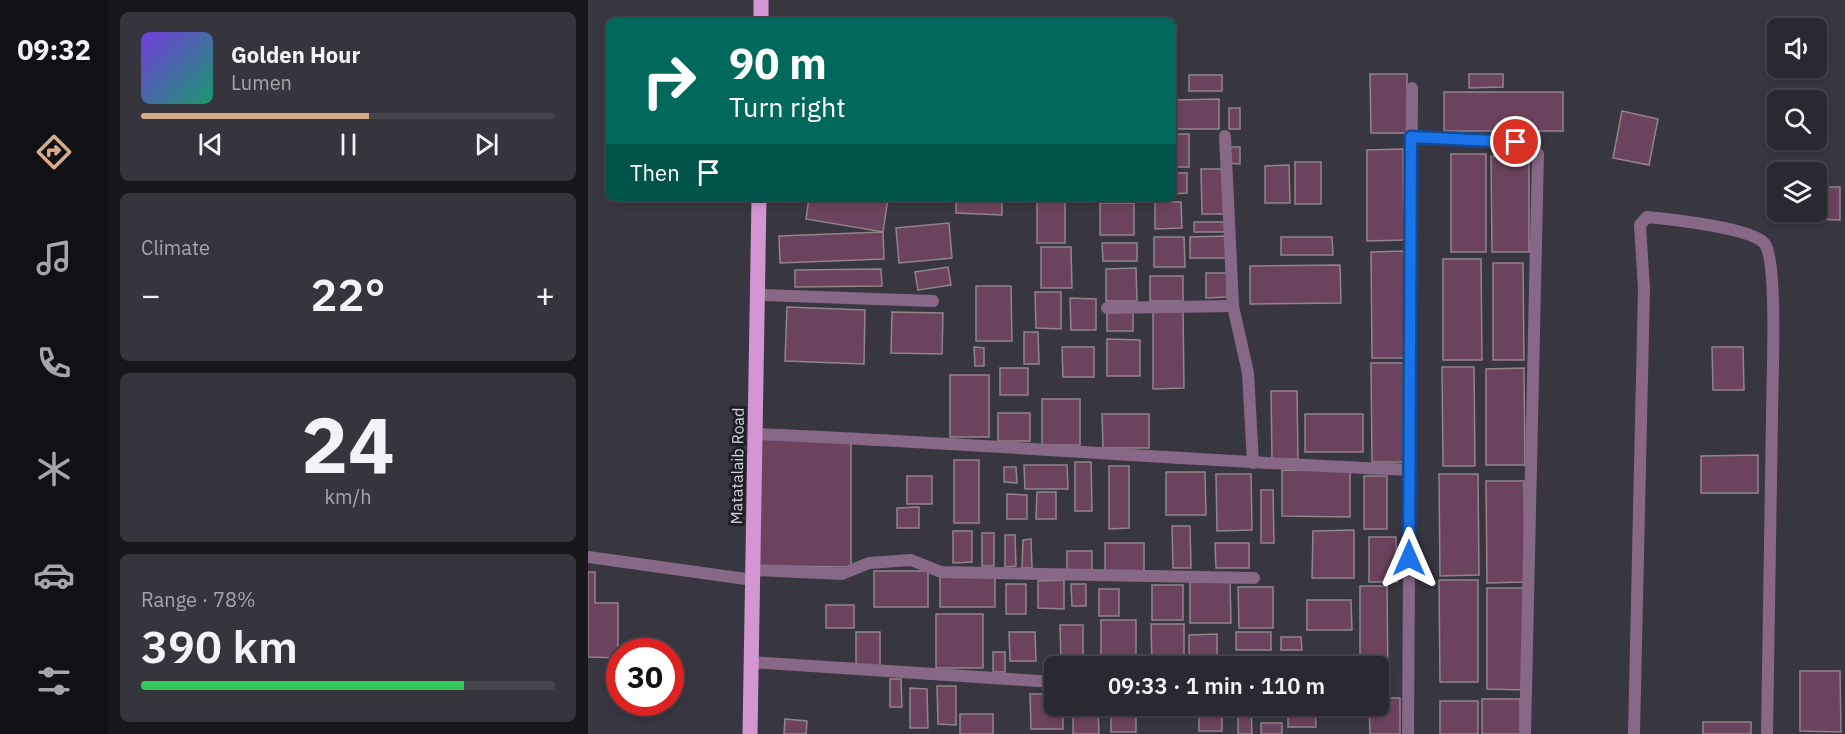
<!DOCTYPE html>
<meta charset="utf-8">
<style>
:root{--surface:#2a2831;--page:#36343d;--text:#f1f3f6;--muted:#a5a6ab;--line:#46444d;--accent:#d6ab8b}
body{margin:0;font-family:"IBM Plex Sans",sans-serif;background:var(--page);color:var(--text);height:100vh;display:flex;flex-direction:column;font-size:22px;white-space:nowrap}
*{box-sizing:border-box;margin:0}
p{font-size:20px;color:var(--muted)}
.icon{flex:none;width:33px;height:33px;fill:none;stroke:currentColor;stroke-width:2;stroke-linecap:round;stroke-linejoin:round}
.map{position:relative;flex:1;overflow:hidden}
.drawer{display:flex;flex-direction:column;gap:12px;padding:12px;background:#17161b;width:480px}
.drawer>*{flex:none}
.top-card{position:absolute;left:18px;top:18px;width:570px;height:183px;border-radius:9px;box-shadow:0 3px 9px #0003,0 0 0 2px var(--line);background:#00695c;color:#fff;overflow:hidden}
.controls{position:absolute;left:1179px;top:18px;display:grid;gap:12px}
.controls a{display:grid;place-items:center;width:60px;height:60px;border-radius:9px;background:var(--surface);box-shadow:0 3px 9px #0003,0 0 0 2px var(--line);font-size:30px}
.speed{position:absolute;left:18px;top:638px;display:flex;gap:12px;font-size:30px;font-weight:700;text-align:center}
.speed>*{display:grid;place-content:center;width:78px;height:78px;border-radius:50%;background:var(--surface);box-shadow:0 3px 9px #0003,0 0 0 2px var(--line);line-height:1}
.speed .limit{border:9px solid #d22;background:#fff;color:#111}
.pin{position:absolute;display:grid;place-items:center;width:51px;height:51px;color:#fff;margin:-26px;border:3px solid #fff;border-radius:50%;box-shadow:0 2px 6px #0007}
.me{position:absolute;width:66px;margin:-33px;rotate:0deg;stroke-linejoin:round;filter:drop-shadow(0 0 4px #0008)}
.turn{display:flex;align-items:center;gap:21px;height:126px;padding:0 24px;font-size:27px}
.turn .icon{width:78px;height:78px;stroke-width:2.5}
.turn b{display:block;font-size:42px;line-height:51px}
.then{display:flex;align-items:center;height:57px;padding:0 24px;background:#0003;gap:12px;font-size:22px}
.big{font-size:45px;font-weight:600;line-height:1.1}
.drawer .card{flex:1;display:flex;flex-direction:column;justify-content:center;gap:9px;min-width:0;padding:0 21px;border-radius:9px;background:var(--page)}
.drawer .dial{align-items:center;gap:0}
.dial b{font-size:78px;line-height:1}
.song{display:flex;align-items:center;gap:18px}
.cover{width:72px;height:72px;border-radius:9px;background:linear-gradient(135deg,hsl(260 70% 55%),hsl(160 70% 35%))}
.played{height:6px;border-radius:3px;background:linear-gradient(90deg,var(--accent) 55%,var(--line) 55%)}
.keys{display:flex;justify-content:space-around;direction:ltr}
.heat{display:flex;justify-content:space-between;align-items:center;font-size:33px;direction:ltr}
.charge{height:9px;border-radius:4px;background:linear-gradient(90deg,#34c759 78%,var(--line) 0)}
.trip{position:absolute;left:456px;top:656px;width:345px;height:60px;border-radius:9px;background:var(--surface);box-shadow:0 3px 9px #0003,0 0 0 2px var(--line);font-weight:600;line-height:60px;text-align:center}
main{display:flex;flex:1;min-height:0}
.menu{display:flex;flex-direction:column;width:108px;justify-content:space-around;align-items:center;background:#111014;color:var(--muted)}
.menu .icon{width:42px;height:42px}
.menu .active{color:var(--accent)}
.menu b{font-size:27px;color:var(--text)}
.map>svg:first-child{display:block}
</style>
<main>
<nav class="menu">
<b>09:32</b>
<svg class="icon active" aria-label="directions" viewBox="0 0 24 24"><path d="M12 3l9 9-9 9-9-9zM9 14v-3h6M13 9l2 2-2 2"/></svg>
<svg class="icon" aria-label="music" viewBox="0 0 24 24"><path d="M9 18V5l10-2v13"/><circle cx="6" cy="18" r="3"/><circle cx="16" cy="16" r="3"/></svg>
<svg class="icon" aria-label="phone" viewBox="0 0 24 24"><path d="M5 4h4l2 5-3 2q2 4 5 5l2-3 5 2v4C11 20 4 13 5 4z"/></svg>
<svg class="icon" aria-label="climate" viewBox="0 0 24 24"><path d="M12 3v18M4 7l16 10M4 17L20 7"/></svg>
<svg class="icon" aria-label="car" viewBox="0 0 24 24"><path d="M5 17H2v-5l4-1 3-4h7l3 4 3 1v5h-3M9 17h6M6 11h13"/><circle cx="7" cy="17" r="2"/><circle cx="17" cy="17" r="2"/></svg>
<svg class="icon" aria-label="filters" viewBox="0 0 24 24"><path d="M4 7h16M4 17h16"/><circle cx="9" cy="7" r="2"/><circle cx="15" cy="17" r="2"/></svg>
</nav>
<section class="drawer">
<div class="card">
<div class="song"><i class="cover"></i><div><b>Golden Hour</b><p>Lumen</p></div></div>
<div class="played"></div>
<div class="keys"><svg class="icon" aria-label="previous" viewBox="0 0 24 24"><path d="M18 5L8 12l10 7zM5 5v14"/></svg><svg class="icon" aria-label="pause" viewBox="0 0 24 24"><path d="M8 5v14M16 5v14"/></svg><svg class="icon" aria-label="next" viewBox="0 0 24 24"><path d="M6 5l10 7-10 7zM19 5v14"/></svg></div>
</div>
<div class="card"><p>Climate</p>
<div class="heat"><a>−</a><b class="big">22°</b><a>+</a></div>
</div>
<div class="card dial"><b>24</b><p>km/h</p></div>
<div class="card"><p>Range · 78%</p><b class="big">390 km</b><div class="charge"></div></div>
</section>
<div class="map">
<svg width="1257" height="734" viewBox="0 0 1257 734">
<rect width="100%" height="100%" fill="#383641"/>
<!-- building -->
<g fill="#6c435e" stroke="#91848c" stroke-width="1.5">
<path d="M 782,74 L 819,74 L 819,133 L 783,133 Z"/>
<path d="M 881,74 L 915,74 L 915,87 L 881,88 Z"/>
<rect x="601" y="75" width="33" height="16"/>
<rect x="856" y="92" width="119" height="39"/>
<path d="M 631,99 L 631,129 L 589,129 L 588,100 Z"/>
<rect x="641" y="108" width="11" height="21"/>
<path d="M 1034,111 L 1070,119 L 1061,165 L 1025,158 Z"/>
<rect x="585" y="134" width="16" height="33"/>
<path d="M 638,147 L 652,147 L 652,164 L 638,163 Z"/>
<path d="M 815,149 L 816,240 L 779,241 L 779,150 Z"/>
<rect x="863" y="154" width="35" height="98"/>
<path d="M 903,156 L 941,156 L 941,252 L 904,252 Z"/>
<rect x="707" y="162" width="26" height="42"/>
<path d="M 701,165 L 702,203 L 677,203 L 677,166 Z"/>
<path d="M 613,169 L 637,169 L 637,214 L 614,214 Z"/>
<path d="M 585,173 L 599,173 L 599,193 L 585,194 Z"/>
<path d="M 1228,187 L 1252,187 L 1252,220 L 1220,219 L 1220,212 L 1228,212 Z"/>
<path d="M 221,198 L 300,198 L 295,232 L 218,219 Z"/>
<path d="M 368,198 L 414,198 L 414,215 L 368,213 Z"/>
<rect x="449" y="198" width="28" height="45"/>
<path d="M 567,202 L 593,202 L 594,228 L 567,229 Z"/>
<rect x="512" y="203" width="34" height="32"/>
<rect x="606" y="222" width="31" height="10"/>
<path d="M 361,223 L 364,258 L 311,263 L 308,228 Z"/>
<path d="M 295,232 L 296,259 L 192,263 L 191,236 Z"/>
<path d="M 638,236 L 638,258 L 602,258 L 602,237 Z"/>
<path d="M 566,237 L 596,237 L 597,267 L 566,267 Z"/>
<path d="M 693,237 L 744,237 L 745,255 L 693,255 Z"/>
<path d="M 514,243 L 549,243 L 549,261 L 515,261 Z"/>
<path d="M 453,247 L 483,247 L 484,288 L 453,288 Z"/>
<path d="M 817,251 L 818,358 L 784,358 L 783,252 Z"/>
<path d="M 855,259 L 893,259 L 894,360 L 855,360 Z"/>
<path d="M 905,263 L 935,263 L 936,360 L 905,360 Z"/>
<path d="M 752,265 L 753,303 L 662,304 L 662,266 Z"/>
<path d="M 360,267 L 363,285 L 330,290 L 327,272 Z"/>
<path d="M 548,268 L 549,301 L 518,301 L 518,269 Z"/>
<path d="M 293,269 L 294,286 L 207,287 L 207,270 Z"/>
<path d="M 618,273 L 639,273 L 639,297 L 618,298 Z"/>
<rect x="562" y="276" width="33" height="25"/>
<path d="M 388,286 L 423,286 L 424,341 L 388,341 Z"/>
<path d="M 447,292 L 473,292 L 473,329 L 448,328 Z"/>
<path d="M 482,298 L 508,299 L 508,330 L 483,330 Z"/>
<path d="M 199,307 L 277,310 L 276,364 L 197,361 Z"/>
<path d="M 565,307 L 595,307 L 596,388 L 565,389 Z"/>
<rect x="519" y="308" width="26" height="23"/>
<path d="M 304,312 L 355,313 L 354,354 L 303,353 Z"/>
<path d="M 436,332 L 450,332 L 451,364 L 436,364 Z"/>
<path d="M 519,339 L 552,340 L 552,376 L 519,376 Z"/>
<path d="M 386,347 L 396,348 L 396,366 L 387,366 Z"/>
<path d="M 474,347 L 506,347 L 506,377 L 475,377 Z"/>
<path d="M 1124,347 L 1155,347 L 1156,390 L 1125,390 Z"/>
<path d="M 783,363 L 818,363 L 819,462 L 784,462 Z"/>
<path d="M 854,367 L 886,367 L 887,466 L 855,466 Z"/>
<rect x="412" y="368" width="28" height="27"/>
<path d="M 936,368 L 937,465 L 898,465 L 898,369 Z"/>
<rect x="362" y="375" width="39" height="62"/>
<path d="M 683,391 L 709,391 L 710,459 L 684,459 Z"/>
<rect x="454" y="399" width="38" height="46"/>
<rect x="410" y="413" width="32" height="28"/>
<path d="M 514,414 L 561,414 L 561,448 L 515,448 Z"/>
<rect x="717" y="414" width="58" height="38"/>
<path d="M 171,438 L 263,439 L 263,567 L 171,566 Z"/>
<path d="M 1170,455 L 1170,493 L 1113,493 L 1113,456 Z"/>
<rect x="366" y="460" width="25" height="63"/>
<path d="M 487,462 L 503,462 L 504,511 L 487,511 Z"/>
<path d="M 436,465 L 479,465 L 480,489 L 437,489 Z"/>
<path d="M 521,466 L 541,466 L 541,528 L 521,529 Z"/>
<path d="M 416,467 L 428,467 L 429,483 L 416,482 Z"/>
<path d="M 694,470 L 762,471 L 762,517 L 694,516 Z"/>
<path d="M 578,472 L 617,472 L 618,515 L 578,515 Z"/>
<path d="M 628,474 L 663,474 L 664,530 L 629,531 Z"/>
<path d="M 851,474 L 890,474 L 891,575 L 852,576 Z"/>
<rect x="319" y="476" width="25" height="28"/>
<rect x="776" y="476" width="23" height="53"/>
<path d="M 898,481 L 936,481 L 937,582 L 899,583 Z"/>
<path d="M 673,490 L 685,490 L 686,543 L 673,543 Z"/>
<path d="M 449,492 L 468,492 L 468,519 L 448,519 Z"/>
<path d="M 419,494 L 439,495 L 439,519 L 419,519 Z"/>
<path d="M 331,507 L 331,528 L 309,528 L 309,508 Z"/>
<path d="M 584,526 L 602,526 L 603,568 L 585,568 Z"/>
<path d="M 766,530 L 766,578 L 724,578 L 725,531 Z"/>
<path d="M 365,531 L 384,531 L 384,562 L 365,563 Z"/>
<rect x="394" y="533" width="12" height="33"/>
<path d="M 417,535 L 427,535 L 428,566 L 417,567 Z"/>
<path d="M 781,537 L 808,537 L 809,582 L 781,582 Z"/>
<path d="M 443,539 L 444,568 L 434,568 L 435,540 Z"/>
<rect x="517" y="543" width="39" height="29"/>
<path d="M 627,543 L 661,543 L 661,568 L 628,568 Z"/>
<rect x="479" y="551" width="25" height="19"/>
<rect x="286" y="571" width="54" height="36"/>
<path d="M 0,572 L 7,572 L 7,603 L 30,603 L 30,658 L 0,657 Z"/>
<rect x="352" y="577" width="55" height="30"/>
<path d="M 476,580 L 476,609 L 450,608 L 450,581 Z"/>
<path d="M 851,580 L 890,580 L 890,682 L 852,682 Z"/>
<path d="M 602,582 L 642,582 L 643,623 L 602,623 Z"/>
<rect x="418" y="584" width="20" height="30"/>
<path d="M 483,584 L 498,584 L 498,606 L 484,606 Z"/>
<rect x="564" y="585" width="31" height="35"/>
<path d="M 772,586 L 799,586 L 800,683 L 790,683 L 790,666 L 772,666 Z"/>
<path d="M 650,587 L 685,587 L 685,628 L 651,628 Z"/>
<path d="M 899,588 L 937,588 L 938,690 L 899,689 Z"/>
<rect x="511" y="589" width="20" height="27"/>
<path d="M 719,600 L 763,600 L 764,630 L 719,630 Z"/>
<rect x="238" y="605" width="28" height="23"/>
<rect x="348" y="614" width="47" height="54"/>
<rect x="513" y="620" width="35" height="46"/>
<path d="M 563,624 L 596,624 L 596,666 L 564,666 Z"/>
<path d="M 472,625 L 495,625 L 495,666 L 473,666 Z"/>
<rect x="268" y="632" width="24" height="36"/>
<path d="M 421,632 L 447,632 L 448,661 L 422,661 Z"/>
<rect x="648" y="632" width="35" height="18"/>
<path d="M 629,634 L 629,666 L 601,666 L 601,635 Z"/>
<path d="M 693,637 L 713,637 L 714,650 L 693,650 Z"/>
<rect x="405" y="652" width="12" height="20"/>
<path d="M 681,657 L 680,666 L 634,666 L 634,658 Z"/>
<path d="M 1212,671 L 1252,671 L 1253,732 L 1212,731 Z"/>
<path d="M 302,679 L 313,679 L 314,707 L 302,707 Z"/>
<path d="M 349,686 L 368,686 L 368,725 L 350,724 Z"/>
<path d="M 322,688 L 339,689 L 340,728 L 322,728 Z"/>
<path d="M 442,694 L 466,694 L 466,705 L 475,705 L 475,729 L 443,729 Z"/>
<path d="M 790,698 L 812,698 L 812,734 L 782,734 L 781,705 L 790,705 Z"/>
<path d="M 894,699 L 932,699 L 933,734 L 894,734 Z"/>
<rect x="852" y="701" width="38" height="33"/>
<path d="M 485,705 L 510,705 L 511,734 L 485,734 Z"/>
<rect x="523" y="705" width="25" height="27"/>
<rect x="611" y="705" width="23" height="26"/>
<rect x="671" y="705" width="19" height="11"/>
<path d="M 700,706 L 727,706 L 728,727 L 700,727 Z"/>
<path d="M 663,707 L 664,734 L 650,734 L 650,708 Z"/>
<rect x="372" y="714" width="33" height="20"/>
<path d="M 197,719 L 219,721 L 218,734 L 196,734 Z"/>
<rect x="1115" y="722" width="48" height="12"/>
<rect x="673" y="723" width="21" height="11"/>
</g>
<g fill="none" stroke-linecap="round" stroke-linejoin="round">
<!-- lane -->
<g stroke="#876886" stroke-width="12">
<path d="M 637,136 L 645,306 L 660,373 L 665,463"/>
<path d="M 171,295 L 345,301"/>
<path d="M 519,308 L 645,306"/>
<path d="M 168,434 C 386,443 604,461 822,470"/>
<path d="M 166,570 L 254,574 L 281,563 L 323,560 L 353,572 L 666,578"/>
</g>
<!-- street -->
<g stroke="#876886" stroke-width="12">
<path d="M 823,137 L 928,142 L 940,147 L 950,154 L 937,734"/>
<path d="M 0,557 L 165,580"/>
<path d="M 162,662 L 466,682"/>
<path d="M 820,734 L 824,88"/>
<path d="M 1046,734 L 1056,288 L 1052,225 L 1059,217 C 1080,219 1166,228 1177,244 C 1190,263 1184,386 1184,416 C 1182,522 1180,628 1179,734"/>
</g>
<!-- primary -->
<g stroke="#d496d2" stroke-width="15">
<path d="M 173,21 L 173,0"/>
<path d="M 162,734 L 171,198"/>
</g>
</g>
<g fill="none" stroke-linecap="round" stroke-linejoin="round">
<!-- route casing -->
<g stroke="#114b97" stroke-width="15">
<path id="route" d="M 821,558 L 823,137 L 928,142"/>
</g>
<!-- route -->
<use href="#route" stroke="#1a73e8" stroke-width="10"/>
</g>
<g text-anchor="middle" stroke-width="6" stroke-linejoin="round" paint-order="stroke">
<!-- street labels -->
<g font-size="16" fill="#d4d3da" stroke="#1f1e23">
<text transform="translate(149 466) rotate(-89)" y="6">Matatalaib Road</text>
</g>
</g>
</svg>
<div class="controls">
<a><svg class="icon" aria-label="sound" viewBox="0 0 24 24"><path d="M4 9h4l5-4v14l-5-4H4zM17 9q2 3 0 6"/></svg></a>
<a><svg class="icon" aria-label="search" viewBox="0 0 24 24"><circle cx="10" cy="10" r="6"/><path d="M15 15l6 6"/></svg></a>
<a><svg class="icon" aria-label="layers" viewBox="0 0 24 24"><path d="M12 4l9 5-9 5-9-5zM3 14l9 5 9-5"/></svg></a>
</div>
<div class="speed"><div class="limit">30</div></div>
<div class="pin" style="left:928px;top:142px;background:#d93025"><svg class="icon" aria-label="arrive" viewBox="0 0 24 24"><path d="M6 21V4h12l-3 4 3 4H6"/></svg></div>
<svg class="me" style="left:821px;top:558px" viewBox="-20 -20 40 40"><path d="M0-17L14 15 0 8-14 15z" fill="#1a73e8" stroke="#fff" stroke-width="4"/></svg>
<div class="trip">09:33 · 1 min · 110 m</div>
<div class="top-card">
<div class="turn"><svg class="icon" aria-label="right" viewBox="0 0 24 24"><path d="M7 20v-9h11M14 6l5 5-5 5"/></svg><div><b>90 m</b>Turn right</div></div>
<div class="then">Then<svg class="icon" aria-label="arrive" viewBox="0 0 24 24"><path d="M6 21V4h12l-3 4 3 4H6"/></svg></div>
</div>
</div>
</main>
